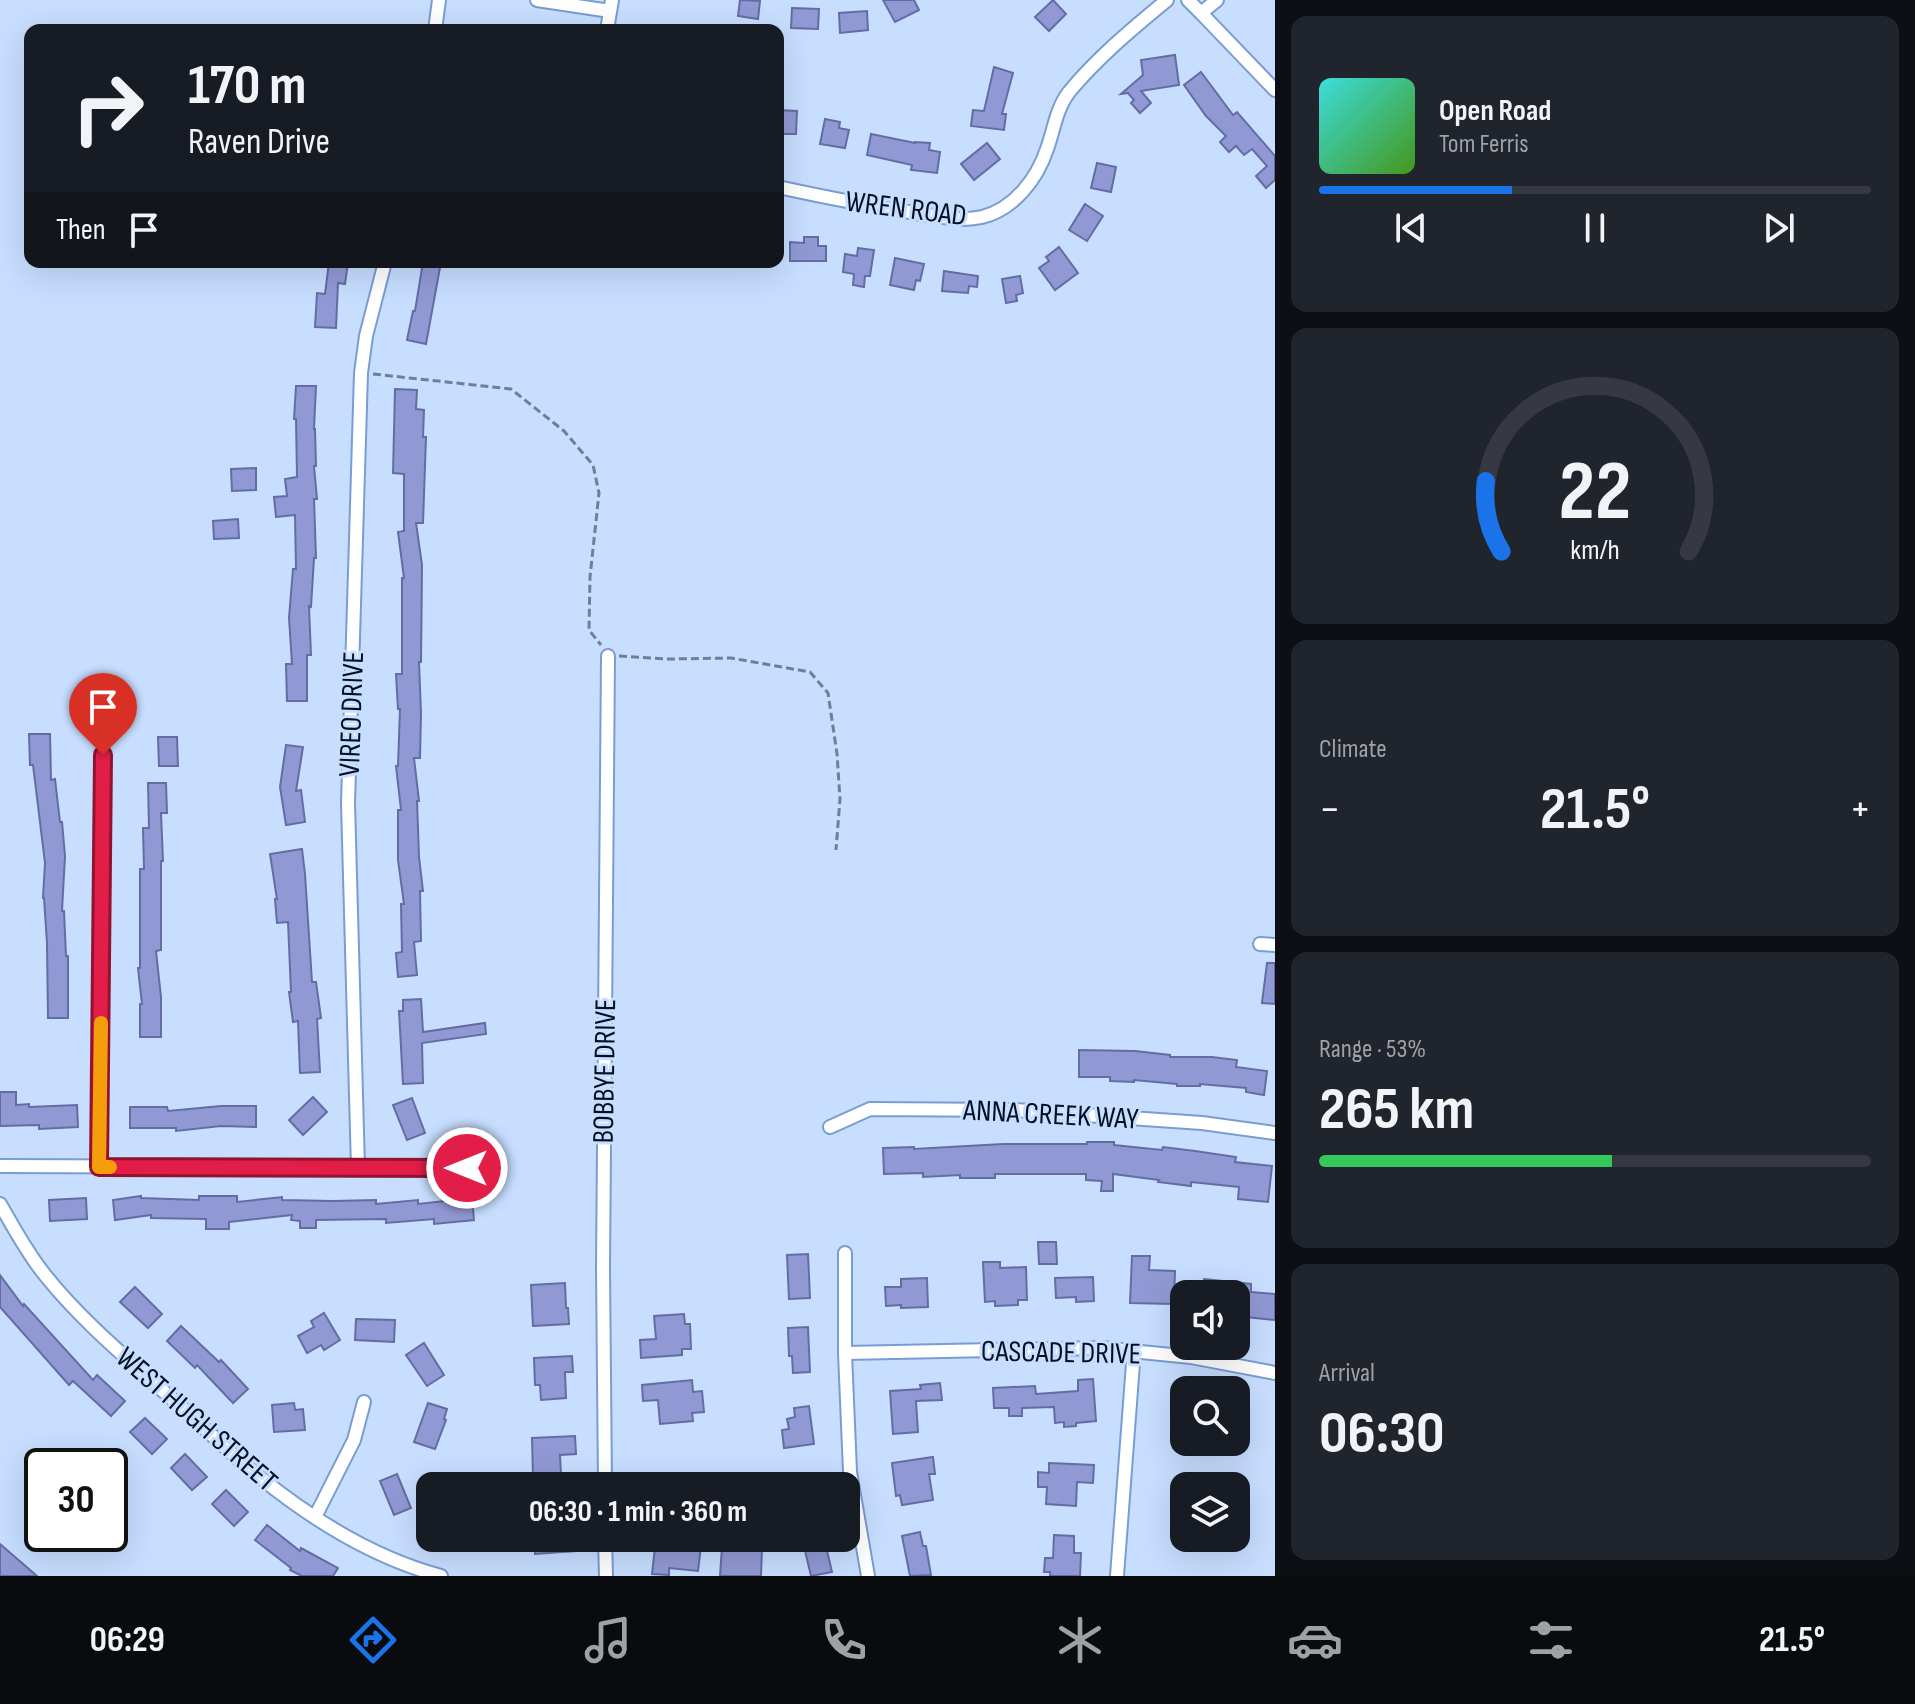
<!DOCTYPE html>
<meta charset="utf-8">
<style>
:root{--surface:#171b24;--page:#20242c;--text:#f1f3f6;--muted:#9ea1a6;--line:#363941;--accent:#1a73e8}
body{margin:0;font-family:"Sofia Sans Condensed",sans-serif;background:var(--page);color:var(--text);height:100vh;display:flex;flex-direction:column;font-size:30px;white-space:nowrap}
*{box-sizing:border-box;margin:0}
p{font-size:26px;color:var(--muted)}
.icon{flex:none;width:44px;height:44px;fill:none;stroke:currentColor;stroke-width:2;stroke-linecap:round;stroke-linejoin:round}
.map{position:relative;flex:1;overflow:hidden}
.drawer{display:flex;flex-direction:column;gap:16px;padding:16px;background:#0d0f14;width:640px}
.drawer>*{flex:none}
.banner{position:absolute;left:24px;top:24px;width:760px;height:244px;border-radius:16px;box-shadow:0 8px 32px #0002;background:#171b24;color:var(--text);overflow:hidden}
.buttons{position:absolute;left:1170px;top:1280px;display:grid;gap:16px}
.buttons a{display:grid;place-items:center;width:80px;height:80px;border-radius:16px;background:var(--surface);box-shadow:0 8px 32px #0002;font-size:40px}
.speed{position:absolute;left:24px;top:1448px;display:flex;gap:16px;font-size:40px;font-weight:700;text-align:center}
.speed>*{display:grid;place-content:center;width:104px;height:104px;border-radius:50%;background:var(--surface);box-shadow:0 8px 32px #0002;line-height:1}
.speed .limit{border:4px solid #111;border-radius:12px;background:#fff;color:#111}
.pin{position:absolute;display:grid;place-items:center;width:68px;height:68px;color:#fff;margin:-82px -34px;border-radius:50% 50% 50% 0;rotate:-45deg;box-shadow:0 0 8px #0007}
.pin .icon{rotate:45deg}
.me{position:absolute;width:88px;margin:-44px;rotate:270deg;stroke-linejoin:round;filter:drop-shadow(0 0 6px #0008)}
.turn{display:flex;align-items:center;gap:28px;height:168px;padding:0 32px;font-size:36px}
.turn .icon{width:104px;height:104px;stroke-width:2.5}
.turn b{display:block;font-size:56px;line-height:68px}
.then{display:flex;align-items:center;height:76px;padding:0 32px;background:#0003;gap:16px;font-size:30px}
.big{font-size:60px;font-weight:700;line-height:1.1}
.drawer .card{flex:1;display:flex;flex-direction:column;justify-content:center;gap:12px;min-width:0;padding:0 28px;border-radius:16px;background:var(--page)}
.drawer .dial{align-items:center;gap:0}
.dial svg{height:208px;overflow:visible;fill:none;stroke:var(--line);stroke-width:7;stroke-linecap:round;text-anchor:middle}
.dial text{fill:var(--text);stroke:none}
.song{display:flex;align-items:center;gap:24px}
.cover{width:96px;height:96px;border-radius:12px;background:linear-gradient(135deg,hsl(180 70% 55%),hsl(100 70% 35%))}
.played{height:8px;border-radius:4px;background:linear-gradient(90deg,var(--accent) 35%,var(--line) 35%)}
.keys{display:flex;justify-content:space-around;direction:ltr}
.heat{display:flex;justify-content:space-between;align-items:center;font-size:44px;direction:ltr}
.charge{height:12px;border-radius:6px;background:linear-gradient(90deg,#34c759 53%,var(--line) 0)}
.trip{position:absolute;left:416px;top:1472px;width:444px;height:80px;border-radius:16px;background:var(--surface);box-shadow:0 8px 32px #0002;font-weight:700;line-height:80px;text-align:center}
.menu{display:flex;height:128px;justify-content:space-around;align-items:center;background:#090b0e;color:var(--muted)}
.menu .icon{width:56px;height:56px}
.menu .selected{color:var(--accent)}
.menu b{font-size:36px;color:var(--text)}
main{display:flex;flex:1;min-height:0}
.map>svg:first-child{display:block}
</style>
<main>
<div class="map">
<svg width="1275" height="1576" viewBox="0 0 1275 1576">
<rect width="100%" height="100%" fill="#c7deff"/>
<!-- building -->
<g fill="#9199d4" stroke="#656ca4" stroke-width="2">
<path d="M 740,0 L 760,1 L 758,19 L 738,16 Z"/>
<path d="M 883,0 L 914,0 L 919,10 L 895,22 Z"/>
<path d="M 1053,0 L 1066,14 L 1049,31 L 1035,17 Z"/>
<path d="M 792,8 L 819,9 L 818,29 L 791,28 Z"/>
<path d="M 867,11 L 868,30 L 840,33 L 839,13 Z"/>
<path d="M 1175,55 L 1179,85 L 1141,91 L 1151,103 L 1140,113 L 1131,103 L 1134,100 L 1128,93 L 1121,94 L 1143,75 L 1141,60 Z"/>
<path d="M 994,67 L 1013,73 L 1002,114 L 1006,114 L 1004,130 L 971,126 L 973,110 L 984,111 Z"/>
<path d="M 1201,72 L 1233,115 L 1237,112 L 1275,156 L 1275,180 L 1266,188 L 1256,176 L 1267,166 L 1252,149 L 1244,155 L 1236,146 L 1229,152 L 1220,142 L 1226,136 L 1206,116 L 1184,85 Z"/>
<path d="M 778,110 L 797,111 L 796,134 L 778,134 Z"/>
<path d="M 825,119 L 840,122 L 839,128 L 849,130 L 845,148 L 820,144 Z"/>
<path d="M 871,134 L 915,143 L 915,142 L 930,143 L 929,150 L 940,152 L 937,173 L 911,170 L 912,165 L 867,155 Z"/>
<path d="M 987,143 L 1000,159 L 974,180 L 961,164 Z"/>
<path d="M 1097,163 L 1116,167 L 1111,192 L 1091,188 Z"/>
<path d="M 1085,204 L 1103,216 L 1087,241 L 1069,230 Z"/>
<path d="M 804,237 L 818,237 L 818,246 L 826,246 L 826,261 L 790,261 L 790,242 L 804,243 Z"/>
<path d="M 1059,247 L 1078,273 L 1055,290 L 1039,268 L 1049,261 L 1046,257 Z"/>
<path d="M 858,248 L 874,250 L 870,276 L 865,276 L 864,287 L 853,285 L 854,274 L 843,272 L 845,254 L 857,256 Z"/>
<path d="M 895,258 L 924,264 L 920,281 L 916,280 L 914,290 L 890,285 Z"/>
<path d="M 329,262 L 348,262 L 345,284 L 338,283 L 336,328 L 315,327 L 317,293 L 325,294 Z"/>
<path d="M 423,262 L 441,262 L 426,344 L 407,340 L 413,311 L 415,311 Z"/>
<path d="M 944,271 L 978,276 L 977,287 L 969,286 L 968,293 L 942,291 Z"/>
<path d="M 1020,276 L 1023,293 L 1016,295 L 1017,301 L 1006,303 L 1002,279 Z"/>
<path d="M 296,386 L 316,386 L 314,429 L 315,429 L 316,466 L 314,466 L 317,499 L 314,499 L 316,558 L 314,558 L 311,607 L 309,606 L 311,655 L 307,655 L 307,701 L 287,701 L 286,664 L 292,664 L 289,618 L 293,569 L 296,569 L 295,515 L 276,517 L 274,497 L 287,496 L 285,479 L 297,477 L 296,419 L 294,419 Z"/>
<path d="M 395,389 L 417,390 L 416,409 L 424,410 L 423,437 L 426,437 L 423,523 L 416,523 L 422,565 L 421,662 L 419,662 L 421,713 L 420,758 L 414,758 L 419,801 L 417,801 L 419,857 L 423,891 L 420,891 L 421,941 L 414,942 L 417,975 L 398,977 L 396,953 L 402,952 L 401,904 L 404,904 L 398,860 L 398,810 L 401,810 L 396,766 L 398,766 L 400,709 L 398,709 L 396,674 L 402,674 L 402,578 L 404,578 L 398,532 L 404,531 L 404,474 L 393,473 Z"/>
<path d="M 256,468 L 256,490 L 232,491 L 231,469 Z"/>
<path d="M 238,519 L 239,538 L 214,539 L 213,521 Z"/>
<path d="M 29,734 L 50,734 L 51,780 L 55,779 L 60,822 L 62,822 L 65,856 L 62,911 L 64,911 L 66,956 L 68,956 L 68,1018 L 48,1018 L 47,943 L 44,898 L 43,898 L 45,863 L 33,765 L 30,765 Z"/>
<path d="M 158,737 L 177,737 L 178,766 L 159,766 Z"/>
<path d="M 286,745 L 303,747 L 296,791 L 301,790 L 305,822 L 286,825 L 280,787 Z"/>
<path d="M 148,783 L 166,783 L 167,813 L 161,813 L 163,861 L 161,861 L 161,950 L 156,951 L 161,997 L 161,1037 L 140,1037 L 140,1004 L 142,1004 L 138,968 L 140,968 L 140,869 L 144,869 L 143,828 L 149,828 Z"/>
<path d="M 302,849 L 305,874 L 312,982 L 316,982 L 321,1018 L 317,1019 L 320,1072 L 300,1073 L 298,1021 L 293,1022 L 289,992 L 291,992 L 288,922 L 277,923 L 275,899 L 277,899 L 270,854 Z"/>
<path d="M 1267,963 L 1275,963 L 1275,1004 L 1262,1003 Z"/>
<path d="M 421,999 L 423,1032 L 485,1023 L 486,1034 L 422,1043 L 423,1083 L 403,1084 L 399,1011 L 403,1011 L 403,1000 Z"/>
<path d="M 1079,1050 L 1135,1051 L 1170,1055 L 1170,1057 L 1212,1057 L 1237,1060 L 1236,1067 L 1267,1071 L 1264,1095 L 1246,1092 L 1246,1088 L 1200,1084 L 1200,1086 L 1177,1086 L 1177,1084 L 1134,1080 L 1134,1082 L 1110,1081 L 1110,1077 L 1079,1077 Z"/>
<path d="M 0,1092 L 16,1092 L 16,1105 L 29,1104 L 29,1107 L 77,1105 L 78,1127 L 39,1129 L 39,1125 L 0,1126 Z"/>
<path d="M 313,1097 L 327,1112 L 303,1135 L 289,1120 Z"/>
<path d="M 412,1098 L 425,1133 L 407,1140 L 393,1105 Z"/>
<path d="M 221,1106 L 256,1106 L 256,1127 L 221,1126 L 176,1131 L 176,1128 L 130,1128 L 130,1107 L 167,1107 L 168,1111 Z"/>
<path d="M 1087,1142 L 1114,1142 L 1114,1145 L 1162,1150 L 1163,1147 L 1195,1151 L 1236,1157 L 1235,1162 L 1272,1166 L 1268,1202 L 1238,1199 L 1239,1187 L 1191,1182 L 1191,1186 L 1158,1182 L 1159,1180 L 1113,1174 L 1113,1191 L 1101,1191 L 1102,1181 L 1086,1180 L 1086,1174 L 995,1174 L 995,1178 L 960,1178 L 960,1175 L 923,1177 L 923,1173 L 884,1174 L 883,1148 L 914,1147 L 914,1149 L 1003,1144 L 1087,1144 Z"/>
<path d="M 141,1196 L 141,1198 L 199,1200 L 199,1196 L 237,1196 L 237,1202 L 282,1197 L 282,1200 L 333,1201 L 376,1200 L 376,1204 L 418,1200 L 418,1204 L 472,1198 L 474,1220 L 434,1224 L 434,1219 L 386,1223 L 386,1219 L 316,1220 L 316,1228 L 300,1228 L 300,1221 L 291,1220 L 292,1215 L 229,1222 L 229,1229 L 206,1229 L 206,1219 L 151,1218 L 151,1215 L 115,1220 L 113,1200 Z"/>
<path d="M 86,1198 L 87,1219 L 50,1221 L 49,1200 Z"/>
<path d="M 1038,1242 L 1056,1242 L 1057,1264 L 1039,1264 Z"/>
<path d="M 808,1254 L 810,1298 L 789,1299 L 787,1255 Z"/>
<path d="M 1132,1256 L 1150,1256 L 1149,1270 L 1175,1271 L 1174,1304 L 1130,1303 Z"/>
<path d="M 983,1262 L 1000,1262 L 1000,1268 L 1026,1267 L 1027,1300 L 1018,1300 L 1018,1305 L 995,1306 L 995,1301 L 985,1302 Z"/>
<path d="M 0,1275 L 23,1306 L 24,1304 L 93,1380 L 97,1375 L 125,1401 L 111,1416 L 73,1381 L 69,1385 L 0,1307 Z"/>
<path d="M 1093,1277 L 1094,1301 L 1076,1302 L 1076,1297 L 1056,1298 L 1055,1278 Z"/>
<path d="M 927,1278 L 928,1307 L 901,1308 L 901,1305 L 886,1306 L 885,1287 L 901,1287 L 901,1279 Z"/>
<path d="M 1204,1279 L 1251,1284 L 1251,1292 L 1275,1294 L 1275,1320 L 1236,1316 L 1236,1294 L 1202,1294 Z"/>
<path d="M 565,1283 L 566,1308 L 568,1308 L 569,1324 L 533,1326 L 531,1285 Z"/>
<path d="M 135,1287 L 162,1314 L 148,1328 L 120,1302 Z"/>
<path d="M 324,1313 L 340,1340 L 324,1350 L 321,1345 L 307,1353 L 298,1336 L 314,1327 L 311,1321 Z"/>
<path d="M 684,1314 L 685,1324 L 690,1324 L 691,1349 L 682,1349 L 682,1355 L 641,1358 L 640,1340 L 656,1339 L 654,1316 Z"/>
<path d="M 356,1319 L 395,1320 L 394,1342 L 355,1340 Z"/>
<path d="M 181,1326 L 219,1362 L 221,1360 L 248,1389 L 233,1403 L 197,1365 L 195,1368 L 167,1341 Z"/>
<path d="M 808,1327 L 810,1372 L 793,1373 L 792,1356 L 789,1356 L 788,1328 Z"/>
<path d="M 424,1343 L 444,1375 L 427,1386 L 406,1355 Z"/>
<path d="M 572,1356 L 573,1372 L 565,1372 L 566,1398 L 541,1400 L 540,1385 L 535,1385 L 534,1358 Z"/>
<path d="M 1093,1379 L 1096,1421 L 1076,1423 L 1076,1426 L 1064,1427 L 1064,1422 L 1055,1423 L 1054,1407 L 1022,1408 L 1022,1416 L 1009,1416 L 1009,1408 L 994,1408 L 993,1388 L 1035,1386 L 1036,1394 L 1078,1391 L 1078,1380 Z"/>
<path d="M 692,1380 L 693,1392 L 702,1391 L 704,1412 L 692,1413 L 693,1421 L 660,1424 L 658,1400 L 643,1401 L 642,1385 Z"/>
<path d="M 940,1383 L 942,1400 L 916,1401 L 918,1432 L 893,1434 L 890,1391 L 921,1389 L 920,1385 Z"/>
<path d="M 294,1403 L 295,1410 L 303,1409 L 305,1430 L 274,1432 L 272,1405 Z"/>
<path d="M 428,1403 L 447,1409 L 444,1419 L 446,1420 L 435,1449 L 414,1442 Z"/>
<path d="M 809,1406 L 814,1444 L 784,1448 L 782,1430 L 789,1429 L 787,1419 L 795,1417 L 794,1408 Z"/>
<path d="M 145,1418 L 167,1439 L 152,1454 L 130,1432 Z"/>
<path d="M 575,1436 L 576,1454 L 560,1455 L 561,1474 L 533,1476 L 532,1438 Z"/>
<path d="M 185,1454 L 207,1477 L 192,1490 L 171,1468 Z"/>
<path d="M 933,1457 L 935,1474 L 929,1474 L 933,1500 L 902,1505 L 900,1495 L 896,1496 L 892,1463 Z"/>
<path d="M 1049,1463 L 1094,1465 L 1093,1483 L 1077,1482 L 1076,1506 L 1046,1504 L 1047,1487 L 1038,1487 L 1038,1472 L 1049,1473 Z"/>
<path d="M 397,1474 L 411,1508 L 394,1515 L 380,1481 Z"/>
<path d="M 226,1490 L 248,1512 L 234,1526 L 212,1504 Z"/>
<path d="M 267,1525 L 300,1551 L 301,1548 L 338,1568 L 333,1576 L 302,1576 L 290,1570 L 291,1568 L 255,1540 Z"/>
<path d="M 920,1532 L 923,1546 L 926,1546 L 931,1575 L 910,1576 L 902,1536 Z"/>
<path d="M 1054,1535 L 1074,1536 L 1074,1553 L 1081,1553 L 1080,1576 L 1050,1576 L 1050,1572 L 1044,1572 L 1045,1558 L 1053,1558 Z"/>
<path d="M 534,1538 L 575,1538 L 576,1551 L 535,1554 Z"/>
<path d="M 656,1538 L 696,1538 L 695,1545 L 701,1546 L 698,1571 L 669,1568 L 669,1575 L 652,1574 Z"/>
<path d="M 802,1538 L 824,1538 L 832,1572 L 811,1576 Z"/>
<path d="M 0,1544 L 37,1576 L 0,1576 Z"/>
<path d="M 722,1547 L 762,1549 L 761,1576 L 720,1576 Z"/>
</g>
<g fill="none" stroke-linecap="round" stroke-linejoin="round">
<!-- street casing -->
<g stroke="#799dd1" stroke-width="16">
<g id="street">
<path d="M 537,0 L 610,11"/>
<path d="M 1188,0 L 1201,13"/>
<path d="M 1217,0 L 1201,13 L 1275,90"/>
<path d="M 435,30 L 439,0"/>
<path d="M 607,30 L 612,0"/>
<path d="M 778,187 C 824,197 870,206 916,213 C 938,216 960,222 982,217 C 1014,209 1037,179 1047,149 C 1054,130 1056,109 1069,92 C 1097,58 1133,28 1167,0"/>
<path d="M 1260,944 L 1275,945"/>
<path d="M 830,1127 L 870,1109 L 1014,1110 L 1202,1123 L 1275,1133"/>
<path d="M 0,1166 L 467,1168"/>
<path d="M 99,1167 L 103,755"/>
<path d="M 358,1168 L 348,803 L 361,373 L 366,336 L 385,262"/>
<path d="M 0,1204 C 14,1228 27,1253 45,1275 C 84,1324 134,1364 180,1406 C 206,1429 230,1453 257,1475 C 311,1519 374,1558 441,1576"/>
<path d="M 845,1253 L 845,1353 L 850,1472 L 868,1576"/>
<path d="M 845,1353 L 1101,1348 L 1191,1357 L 1275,1373"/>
<path d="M 605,1486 L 603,1268 L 608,656"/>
<path d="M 315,1517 L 354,1440 L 364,1402"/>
<path d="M 605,1538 L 606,1576"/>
<path d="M 1117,1576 L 1134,1350"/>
</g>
</g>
<!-- path -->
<g stroke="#6d7f99" stroke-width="3" stroke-dasharray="8 4" stroke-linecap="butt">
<path d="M 373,374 L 511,389 L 564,431 L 593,465 L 599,493 L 590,577 L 589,630 L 601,645"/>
<path d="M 619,656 L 667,659 L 731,658 L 810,672 L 828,693 L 837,754 L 840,799 L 836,850"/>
</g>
<!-- street -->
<use href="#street" stroke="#fff" stroke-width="12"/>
</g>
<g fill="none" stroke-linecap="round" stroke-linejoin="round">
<!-- route casing -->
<g stroke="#92132f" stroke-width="20">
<path id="route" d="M 103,755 L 99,1167 L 467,1168"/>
</g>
<!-- route -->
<use href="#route" stroke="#e11d48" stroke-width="14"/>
<!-- slow -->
<path stroke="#f59e0b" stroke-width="14" d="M 101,1023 L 99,1167 L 110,1167"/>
</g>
<g text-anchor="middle" stroke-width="6" stroke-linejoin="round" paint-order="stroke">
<!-- street labels -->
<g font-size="30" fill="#041023" stroke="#c7deff">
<text transform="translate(906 208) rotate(7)" y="10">WREN ROAD</text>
<text transform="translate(351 714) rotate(-88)" y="10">VIREO DRIVE</text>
<text transform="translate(604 1071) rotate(-89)" y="10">BOBBYE DRIVE</text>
<text transform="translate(1051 1114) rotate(3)" y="10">ANNA CREEK WAY</text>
<text transform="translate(1061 1352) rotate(1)" y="10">CASCADE DRIVE</text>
<text transform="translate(197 1419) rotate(41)" y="10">WEST HUGH STREET</text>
</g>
</g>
</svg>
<div class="buttons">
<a><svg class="icon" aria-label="sound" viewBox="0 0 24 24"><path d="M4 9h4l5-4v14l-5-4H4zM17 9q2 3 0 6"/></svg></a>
<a><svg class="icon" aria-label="search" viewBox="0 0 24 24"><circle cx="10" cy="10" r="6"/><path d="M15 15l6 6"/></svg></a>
<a><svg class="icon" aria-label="layers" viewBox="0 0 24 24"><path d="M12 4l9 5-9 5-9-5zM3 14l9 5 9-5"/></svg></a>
</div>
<div class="speed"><div class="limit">30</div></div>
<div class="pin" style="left:103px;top:755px;background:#d93025"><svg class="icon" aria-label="arrive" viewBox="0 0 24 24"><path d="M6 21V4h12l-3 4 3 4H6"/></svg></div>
<svg class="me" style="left:467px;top:1168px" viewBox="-20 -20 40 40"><circle r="17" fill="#e11d48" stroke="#fff" stroke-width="3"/><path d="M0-11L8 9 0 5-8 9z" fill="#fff"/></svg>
<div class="trip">06:30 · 1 min · 360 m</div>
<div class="banner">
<div class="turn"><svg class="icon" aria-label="right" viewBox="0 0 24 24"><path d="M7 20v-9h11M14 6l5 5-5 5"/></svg><div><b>170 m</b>Raven Drive</div></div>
<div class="then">Then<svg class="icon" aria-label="arrive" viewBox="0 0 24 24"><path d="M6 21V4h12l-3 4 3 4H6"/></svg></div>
</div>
</div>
<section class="drawer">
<div class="card">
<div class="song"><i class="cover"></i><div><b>Open Road</b><p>Tom Ferris</p></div></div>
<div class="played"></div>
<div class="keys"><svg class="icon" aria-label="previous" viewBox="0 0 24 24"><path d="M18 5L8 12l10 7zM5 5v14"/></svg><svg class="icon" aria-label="pause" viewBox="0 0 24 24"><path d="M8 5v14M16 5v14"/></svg><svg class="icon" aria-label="next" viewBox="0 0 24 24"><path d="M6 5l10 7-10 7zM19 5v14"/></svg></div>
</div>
<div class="card dial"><svg viewBox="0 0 100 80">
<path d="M14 69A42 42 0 1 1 86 69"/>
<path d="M14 69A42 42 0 0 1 8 42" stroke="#1a73e8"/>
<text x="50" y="56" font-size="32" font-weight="700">22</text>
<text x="50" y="72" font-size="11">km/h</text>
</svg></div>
<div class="card"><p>Climate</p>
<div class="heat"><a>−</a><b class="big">21.5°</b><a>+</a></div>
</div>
<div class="card"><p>Range · 53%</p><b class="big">265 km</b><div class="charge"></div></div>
<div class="card"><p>Arrival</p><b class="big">06:30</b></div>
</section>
</main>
<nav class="menu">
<b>06:29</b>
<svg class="icon selected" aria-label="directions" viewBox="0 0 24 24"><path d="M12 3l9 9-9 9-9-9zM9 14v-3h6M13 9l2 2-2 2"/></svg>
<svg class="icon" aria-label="music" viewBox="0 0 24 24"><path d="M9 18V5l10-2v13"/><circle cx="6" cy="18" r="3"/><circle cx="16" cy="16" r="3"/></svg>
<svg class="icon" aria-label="phone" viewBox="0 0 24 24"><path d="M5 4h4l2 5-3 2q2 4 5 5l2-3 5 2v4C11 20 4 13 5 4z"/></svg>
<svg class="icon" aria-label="climate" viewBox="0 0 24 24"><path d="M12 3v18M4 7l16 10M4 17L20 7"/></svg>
<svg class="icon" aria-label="car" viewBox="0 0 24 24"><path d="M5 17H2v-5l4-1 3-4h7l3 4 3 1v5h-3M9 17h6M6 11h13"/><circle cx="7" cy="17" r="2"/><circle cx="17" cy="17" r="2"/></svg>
<svg class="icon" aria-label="filters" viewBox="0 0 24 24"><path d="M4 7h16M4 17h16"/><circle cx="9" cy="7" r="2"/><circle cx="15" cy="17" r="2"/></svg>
<b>21.5°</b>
</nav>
